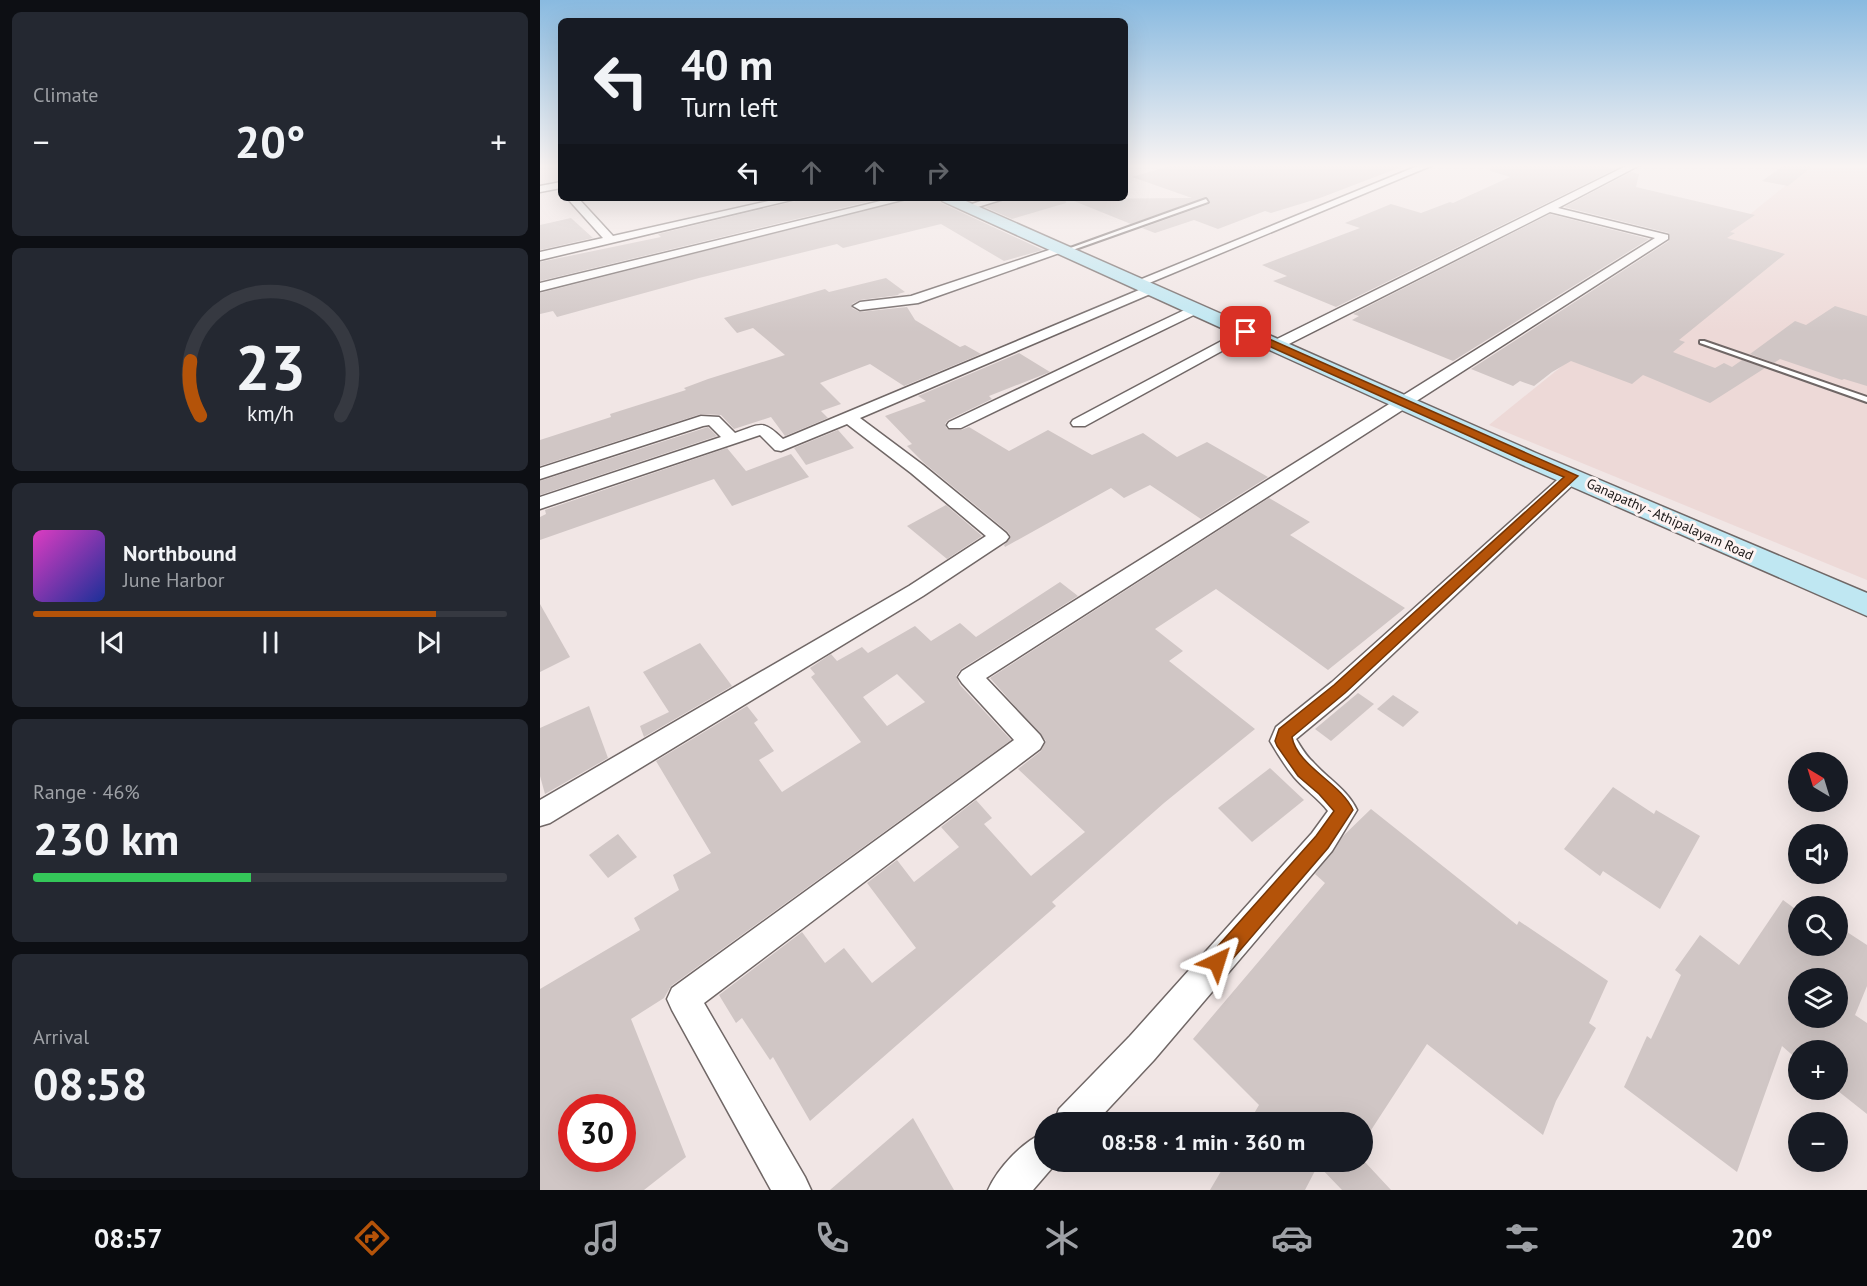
<!DOCTYPE html>
<meta charset="utf-8">
<style>
:root{--surface:#171b24;--page:#242831;--text:#f1f3f6;--muted:#9ea1a6;--line:#363941;--accent:#b45309}
body{margin:0;font-family:"PT Sans",sans-serif;background:var(--page);color:var(--text);height:100vh;display:flex;flex-direction:column;font-size:22px;white-space:nowrap}
*{box-sizing:border-box;margin:0}
p{font-size:20px;color:var(--muted)}
.icon{flex:none;width:33px;height:33px;fill:none;stroke:currentColor;stroke-width:2;stroke-linecap:round;stroke-linejoin:round}
.map{position:relative;flex:1;overflow:hidden}
.sheet{display:flex;flex-direction:column;gap:12px;padding:12px;background:#0d0f14;width:540px}
.sheet>*{flex:none}
.banner{position:absolute;left:18px;top:18px;width:570px;height:183px;border-radius:9px;box-shadow:0 6px 24px #0002;background:#171b24;color:var(--text);overflow:hidden}
.needle{width:39px;rotate:322deg}
.controls{position:absolute;left:1248px;top:752px;display:grid;gap:12px}
.controls a{display:grid;place-items:center;width:60px;height:60px;border-radius:50%;background:var(--surface);box-shadow:0 6px 24px #0002;font-size:30px}
.speed{position:absolute;left:18px;top:1094px;display:flex;gap:12px;font-size:30px;font-weight:700;text-align:center}
.speed>*{display:grid;place-content:center;width:78px;height:78px;border-radius:50%;background:var(--surface);box-shadow:0 6px 24px #0002;line-height:1}
.speed .limit{border:9px solid #d22;background:#fff;color:#111}
.pin{position:absolute;display:grid;place-items:center;width:51px;height:51px;color:#fff;margin:-26px;border-radius:12px;box-shadow:0 3px 9px #0006}
.me{position:absolute;width:66px;margin:-33px;rotate:41deg;stroke-linejoin:round;filter:drop-shadow(0 0 4px #0008)}
.turn{display:flex;align-items:center;gap:21px;height:126px;padding:0 24px;font-size:27px}
.turn .icon{width:78px;height:78px;stroke-width:2.5}
.turn b{display:block;font-size:42px;line-height:51px}
.lanes{display:flex;align-items:center;height:57px;padding:0 24px;background:#0003;justify-content:center;gap:30px;direction:ltr}
.lanes .off{opacity:.35}
.big{font-size:45px;font-weight:800;line-height:1.1}
.sheet .card{flex:1;display:flex;flex-direction:column;justify-content:center;gap:9px;min-width:0;padding:0 21px;border-radius:9px;background:var(--page)}
.sheet .dial{align-items:center;gap:0}
.dial svg{height:156px;overflow:visible;fill:none;stroke:var(--line);stroke-width:7;stroke-linecap:round;text-anchor:middle}
.dial text{fill:var(--text);stroke:none}
.song{display:flex;align-items:center;gap:18px}
.cover{width:72px;height:72px;border-radius:9px;background:linear-gradient(135deg,hsl(310 70% 55%),hsl(230 70% 35%))}
.played{height:6px;border-radius:3px;background:linear-gradient(90deg,var(--accent) 85%,var(--line) 85%)}
.keys{display:flex;justify-content:space-around;direction:ltr}
.heat{display:flex;justify-content:space-between;align-items:center;font-size:33px;direction:ltr}
.charge{height:9px;border-radius:4px;background:linear-gradient(90deg,#34c759 46%,var(--line) 0)}
.trip{position:absolute;left:494px;top:1112px;width:339px;height:60px;border-radius:30px;background:var(--surface);box-shadow:0 6px 24px #0002;font-weight:800;line-height:60px;text-align:center}
.tabs{display:flex;height:96px;justify-content:space-around;align-items:center;background:#090b0e;color:var(--muted)}
.tabs .icon{width:42px;height:42px}
.tabs .on{color:var(--accent)}
.tabs b{font-size:27px;color:var(--text)}
main{display:flex;flex:1;min-height:0}
.map>svg:first-child{display:block}
</style>
<main>
<section class="sheet">
<div class="card"><p>Climate</p>
<div class="heat"><a>−</a><b class="big">20°</b><a>+</a></div>
</div>
<div class="card dial"><svg viewBox="0 0 100 80">
<path d="M14 69A42 42 0 1 1 86 69"/>
<path d="M14 69A42 42 0 0 1 9 41" stroke="#b45309"/>
<text x="50" y="56" font-size="32" font-weight="700">23</text>
<text x="50" y="72" font-size="11">km/h</text>
</svg></div>
<div class="card">
<div class="song"><i class="cover"></i><div><b>Northbound</b><p>June Harbor</p></div></div>
<div class="played"></div>
<div class="keys"><svg class="icon" aria-label="previous" viewBox="0 0 24 24"><path d="M18 5L8 12l10 7zM5 5v14"/></svg><svg class="icon" aria-label="pause" viewBox="0 0 24 24"><path d="M8 5v14M16 5v14"/></svg><svg class="icon" aria-label="next" viewBox="0 0 24 24"><path d="M6 5l10 7-10 7zM19 5v14"/></svg></div>
</div>
<div class="card"><p>Range · 46%</p><b class="big">230 km</b><div class="charge"></div></div>
<div class="card"><p>Arrival</p><b class="big">08:58</b></div>
</section>
<div class="map">
<svg width="1327" height="1190" viewBox="0 0 1327 1190">
<rect width="100%" height="100%" fill="#f1e6e5"/>
<!-- built -->
<path fill="#edd9d7" d="M 1271,165 L 1327,165 L 1327,580 L 949,425 Z"/>
<!-- building -->
<g fill="#d0c6c5" fill-rule="evenodd">
<path d="M 632,165 L 861,165 L 861,167 L 780,198 L 731,213 L 725,211 L 678,229 L 654,220 L 615,233 L 602,228 L 669,204 L 670,201 L 667,197 L 591,224 L 529,199 L 652,198 L 592,177 Z"/>
<path d="M 950,165 L 1060,165 L 1076,169 L 796,307 L 733,281 L 747,276 L 722,265 L 820,228 L 805,223 L 851,204 L 881,213 L 910,202 L 913,203 L 970,177 L 950,171 Z"/>
<path d="M 1244,165 L 1274,165 L 1248,186 L 1222,181 Z"/>
<path d="M 1091,172 L 1099,174 L 1096,187 L 1215,215 L 1190,232 L 1195,233 L 1187,238 L 1245,254 L 1139,340 L 1145,342 L 1133,352 L 1175,368 L 1184,363 L 1192,367 L 1202,360 L 1225,368 L 1170,403 L 1103,375 L 1092,384 L 1031,361 L 1012,372 L 994,386 L 980,381 L 973,386 L 931,369 L 1129,241 L 1129,233 L 1024,207 Z"/>
<path d="M 268,198 L 343,198 L 0,281 L 0,262 L 121,237 L 118,234 Z"/>
<path d="M 372,198 L 398,198 L 401,203 L 503,250 L 464,261 L 401,224 L 303,248 L 297,244 L 159,278 L 17,317 L 13,311 L 0,314 L 0,293 Z"/>
<path d="M 469,198 L 525,198 L 526,203 L 472,219 L 445,207 Z"/>
<path d="M 1010,214 L 1109,239 L 913,361 L 812,320 L 819,316 L 813,314 Z"/>
<path d="M 31,218 L 53,238 L 0,250 L 0,225 Z"/>
<path d="M 346,278 L 365,292 L 358,294 L 359,295 L 320,300 L 312,304 L 312,308 L 320,312 L 367,307 L 375,320 L 420,347 L 425,345 L 441,354 L 364,386 L 330,364 L 280,383 L 301,404 L 281,411 L 288,418 L 245,436 L 231,417 L 194,429 L 181,415 L 161,414 L 0,466 L 0,440 L 71,417 L 70,414 L 146,390 L 144,388 L 168,379 L 245,355 L 213,328 L 197,333 L 184,318 L 285,289 L 289,292 Z"/>
<path d="M 1295,306 L 1327,316 L 1327,386 L 1304,379 L 1302,380 L 1240,359 L 1234,363 L 1210,354 L 1255,321 L 1266,325 Z"/>
<path d="M 479,353 L 510,372 L 449,396 L 452,399 L 408,420 L 405,424 L 407,429 L 421,430 L 429,427 L 469,451 L 508,430 L 552,455 L 603,433 L 637,457 L 667,442 L 728,477 L 661,519 L 610,485 L 584,498 L 571,488 L 465,547 L 464,545 L 471,537 L 468,532 L 384,463 L 367,446 L 372,444 L 345,416 L 386,401 L 378,396 Z"/>
<path d="M 168,427 L 177,436 L 0,495 L 0,481 Z"/>
<path d="M 298,430 L 314,448 L 266,465 L 254,448 Z"/>
<path d="M 187,448 L 206,471 L 251,454 L 269,477 L 192,506 L 174,479 L 0,540 L 0,517 L 6,514 L 5,510 Z"/>
<path d="M 729,498 L 770,522 L 750,535 L 865,608 L 788,670 L 676,589 L 615,629 L 643,651 L 629,661 L 715,729 L 624,803 L 512,902 L 516,906 L 270,1121 L 233,1057 L 230,1060 L 202,1018 L 196,1023 L 179,995 L 262,932 L 285,963 L 304,948 L 332,983 L 376,948 L 327,883 L 357,860 L 374,882 L 419,847 L 401,827 L 436,800 L 452,818 L 444,824 L 491,876 L 545,832 L 478,769 L 501,751 L 506,741 L 450,678 Z"/>
<path d="M 406,505 L 442,536 L 407,559 L 367,526 Z"/>
<path d="M 520,582 L 538,596 L 421,669 L 416,676 L 420,685 L 471,740 L 131,986 L 124,998 L 91,1019 L 146,1157 L 104,1190 L 0,1190 L 0,989 L 100,930 L 94,918 L 139,890 L 133,875 L 171,853 L 116,761 L 207,706 L 218,720 L 214,723 L 234,751 L 219,760 L 242,792 L 321,742 L 271,677 L 275,674 L 270,668 L 291,654 L 297,661 L 322,647 L 328,653 L 375,626 L 391,641 L 420,623 L 436,637 ZM 357,674 L 385,702 L 347,726 L 323,697 ZM 32,1107 L 82,1107 L 82,1158 L 32,1158 Z"/>
<path d="M 0,604 L 30,657 L 0,672 Z"/>
<path d="M 160,643 L 192,686 L 104,737 L 100,726 L 129,712 L 103,672 Z"/>
<path d="M 818,693 L 834,704 L 791,741 L 775,729 Z"/>
<path d="M 853,695 L 879,712 L 863,727 L 837,709 Z"/>
<path d="M 49,706 L 68,758 L 5,794 L 0,776 L 0,728 Z"/>
<path d="M 730,768 L 764,800 L 712,842 L 678,808 Z"/>
<path d="M 1073,787 L 1114,814 L 1116,810 L 1160,836 L 1120,909 L 1063,871 L 1060,876 L 1024,849 Z"/>
<path d="M 831,809 L 977,925 L 979,921 L 1068,981 L 1049,1023 L 1056,1028 L 1016,1101 L 1003,1135 L 887,1044 L 822,1144 L 822,1122 L 709,1122 L 719,1105 L 653,1039 L 785,883 L 775,874 L 803,836 Z"/>
<path d="M 78,834 L 97,857 L 68,878 L 49,855 Z"/>
<path d="M 1243,900 L 1258,911 L 1258,945 L 1301,945 L 1307,932 L 1327,945 L 1327,986 L 1315,1015 L 1327,1023 L 1327,1114 L 1298,1091 L 1298,1050 L 1258,1050 L 1258,1060 L 1242,1046 L 1197,1172 L 1084,1087 L 1107,1036 L 1111,1039 L 1141,975 L 1135,970 L 1160,935 L 1199,965 ZM 1258,978 L 1298,978 L 1298,1017 L 1258,1017 Z"/>
<path d="M 373,1118 L 414,1190 L 290,1190 Z"/>
<path d="M 687,1161 L 824,1161 L 851,1190 L 802,1190 L 778,1165 L 765,1190 L 670,1190 Z"/>
</g>
<g fill="none" stroke-linecap="round" stroke-linejoin="round">
<!-- service casing -->
<g stroke="#706766" stroke-width="4">
<g id="service">
<path d="M 666,199 L 668,202 L 527,252 L 522,251 Z"/>
<path d="M 1160,341 L 1164,341 L 1327,397 L 1327,402 L 1160,343 Z"/>
</g>
</g>
<!-- minor casing -->
<g stroke="#706766" stroke-width="3">
<g id="minor">
<path d="M 880,165 L 893,165 L 602,286 L 598,287 L 592,283 Z"/>
<path d="M 1088,165 L 1100,165 L 1018,208 L 1128,235 L 1128,239 L 446,678 L 500,735 L 504,742 L 500,749 L 164,1003 L 265,1177 L 271,1190 L 231,1190 L 132,1010 L 127,999 L 132,988 L 474,740 L 422,683 L 418,677 L 422,671 L 1115,238 L 1010,212 L 741,348 L 731,348 L 729,345 L 731,342 Z"/>
<path d="M 21,182 L 21,188 L 0,192 L 0,186 Z"/>
<path d="M 27,198 L 38,198 L 73,236 L 242,198 L 260,198 L 0,260 L 0,252 L 63,238 Z"/>
<path d="M 353,198 L 370,198 L 0,291 L 0,283 Z"/>
<path d="M 450,198 L 467,198 L 428,210 L 423,207 Z"/>
<path d="M 521,246 L 525,247 L 525,251 L 378,303 L 320,310 L 313,306 L 320,302 L 371,296 Z"/>
<path d="M 611,285 L 617,289 L 615,292 L 320,418 L 383,465 L 466,533 L 469,537 L 466,541 L 383,596 L 10,823 L 0,826 L 0,800 L 369,586 L 446,536 L 371,473 L 307,424 L 241,451 L 235,450 L 220,435 L 0,509 L 0,497 L 181,437 L 169,425 L 163,426 L 0,479 L 0,468 L 161,416 L 179,417 L 195,433 C 222,424 222,419 243,439 Z"/>
<path d="M 655,305 L 660,306 L 662,309 L 660,312 L 421,428 L 409,428 L 407,425 L 409,422 Z"/>
<path d="M 706,328 L 713,332 L 711,335 L 545,426 L 533,426 L 531,423 L 533,420 Z"/>
<path d="M 1032,471 L 1038,472 L 1041,476 L 1038,480 L 808,696 L 756,739 C 761,747 766,756 773,762 C 788,779 807,789 817,810 L 792,851 L 614,1060 L 556,1122 L 514,1122 L 519,1109 L 590,1036 L 772,833 L 788,811 C 778,798 764,789 754,777 C 745,766 737,753 730,741 L 736,727 L 792,682 L 1026,472 Z"/>
<path d="M 504,1133 L 504,1161 L 518,1161 L 493,1190 L 448,1190 C 458,1168 482,1142 504,1133 Z"/>
</g>
</g>
<!-- secondary casing -->
<g stroke="#706766" stroke-width="3">
<path id="secondary" d="M 400,198 L 419,198 L 996,453 L 1327,593 L 1327,616 L 978,463 L 402,201 Z"/>
</g>
<!-- service -->
<use href="#service" fill="#fff" fill-rule="evenodd"/>
<!-- minor -->
<use href="#minor" fill="#fff" fill-rule="evenodd"/>
<!-- secondary -->
<use href="#secondary" fill="#bfe7f2" fill-rule="evenodd"/>
</g>
<!-- sky -->
<linearGradient id="sky" x2="0" y2="1"><stop stop-color="#89bae0"/><stop offset="0.5" stop-color="#f9f4f3"/><stop offset="1" stop-color="#f9f4f3" stop-opacity="0"/></linearGradient>
<rect width="1327" height="332" fill="url(#sky)"/>
<!-- route -->
<path fill="#b45309" stroke="#753606" stroke-width="1.5" d="M 702,330 L 709,330 L 1038,476 L 805,693 L 752,737 C 757,766 801,783 813,810 L 788,848 L 684,969 L 677,972 L 670,969 L 667,962 L 670,955 L 776,836 L 794,811 L 779,794 L 758,776 L 737,746 L 735,741 L 739,729 L 794,685 L 1024,477 L 983,460 L 702,334 Z"/>
<g text-anchor="middle" stroke-width="6" stroke-linejoin="round" paint-order="stroke">
<!-- far-street labels -->
<g font-size="14" fill="#1a1716" stroke="#fef3f2">
<text transform="translate(1130 519) rotate(24)" y="5">Ganapathy - Athipalayam Road</text>
</g>
</g>
</svg>
<div class="controls">
<a><svg class="needle" viewBox="-14 -14 28 28"><path d="M0-13l5 13h-10z" fill="#e53935"/><path d="M0 13l5-13h-10z" fill="#9ea1a6"/></svg></a>
<a><svg class="icon" aria-label="sound" viewBox="0 0 24 24"><path d="M4 9h4l5-4v14l-5-4H4zM17 9q2 3 0 6"/></svg></a>
<a><svg class="icon" aria-label="search" viewBox="0 0 24 24"><circle cx="10" cy="10" r="6"/><path d="M15 15l6 6"/></svg></a>
<a><svg class="icon" aria-label="layers" viewBox="0 0 24 24"><path d="M12 4l9 5-9 5-9-5zM3 14l9 5 9-5"/></svg></a>
<a>+</a>
<a>−</a>
</div>
<div class="speed"><div class="limit">30</div></div>
<div class="pin" style="left:706px;top:332px;background:#d93025"><svg class="icon" aria-label="arrive" viewBox="0 0 24 24"><path d="M6 21V4h12l-3 4 3 4H6"/></svg></div>
<svg class="me" style="left:677px;top:962px" viewBox="-20 -20 40 40"><path d="M0-17L14 15 0 8-14 15z" fill="#b45309" stroke="#fff" stroke-width="4"/></svg>
<div class="trip">08:58 · 1 min · 360 m</div>
<div class="banner">
<div class="turn"><svg class="icon" aria-label="left" viewBox="0 0 24 24"><path d="M17 20v-9H6M10 6l-5 5 5 5"/></svg><div><b>40 m</b>Turn left</div></div>
<div class="lanes"><svg class="icon" aria-label="left" viewBox="0 0 24 24"><path d="M17 20v-9H6M10 6l-5 5 5 5"/></svg><svg class="icon off" aria-label="ahead" viewBox="0 0 24 24"><path d="M12 20V5M6 11l6-6 6 6"/></svg><svg class="icon off" aria-label="ahead" viewBox="0 0 24 24"><path d="M12 20V5M6 11l6-6 6 6"/></svg><svg class="icon off" aria-label="right" viewBox="0 0 24 24"><path d="M7 20v-9h11M14 6l5 5-5 5"/></svg></div>
</div>
</div>
</main>
<nav class="tabs">
<b>08:57</b>
<svg class="icon on" aria-label="directions" viewBox="0 0 24 24"><path d="M12 3l9 9-9 9-9-9zM9 14v-3h6M13 9l2 2-2 2"/></svg>
<svg class="icon" aria-label="music" viewBox="0 0 24 24"><path d="M9 18V5l10-2v13"/><circle cx="6" cy="18" r="3"/><circle cx="16" cy="16" r="3"/></svg>
<svg class="icon" aria-label="phone" viewBox="0 0 24 24"><path d="M5 4h4l2 5-3 2q2 4 5 5l2-3 5 2v4C11 20 4 13 5 4z"/></svg>
<svg class="icon" aria-label="climate" viewBox="0 0 24 24"><path d="M12 3v18M4 7l16 10M4 17L20 7"/></svg>
<svg class="icon" aria-label="car" viewBox="0 0 24 24"><path d="M5 17H2v-5l4-1 3-4h7l3 4 3 1v5h-3M9 17h6M6 11h13"/><circle cx="7" cy="17" r="2"/><circle cx="17" cy="17" r="2"/></svg>
<svg class="icon" aria-label="filters" viewBox="0 0 24 24"><path d="M4 7h16M4 17h16"/><circle cx="9" cy="7" r="2"/><circle cx="15" cy="17" r="2"/></svg>
<b>20°</b>
</nav>
